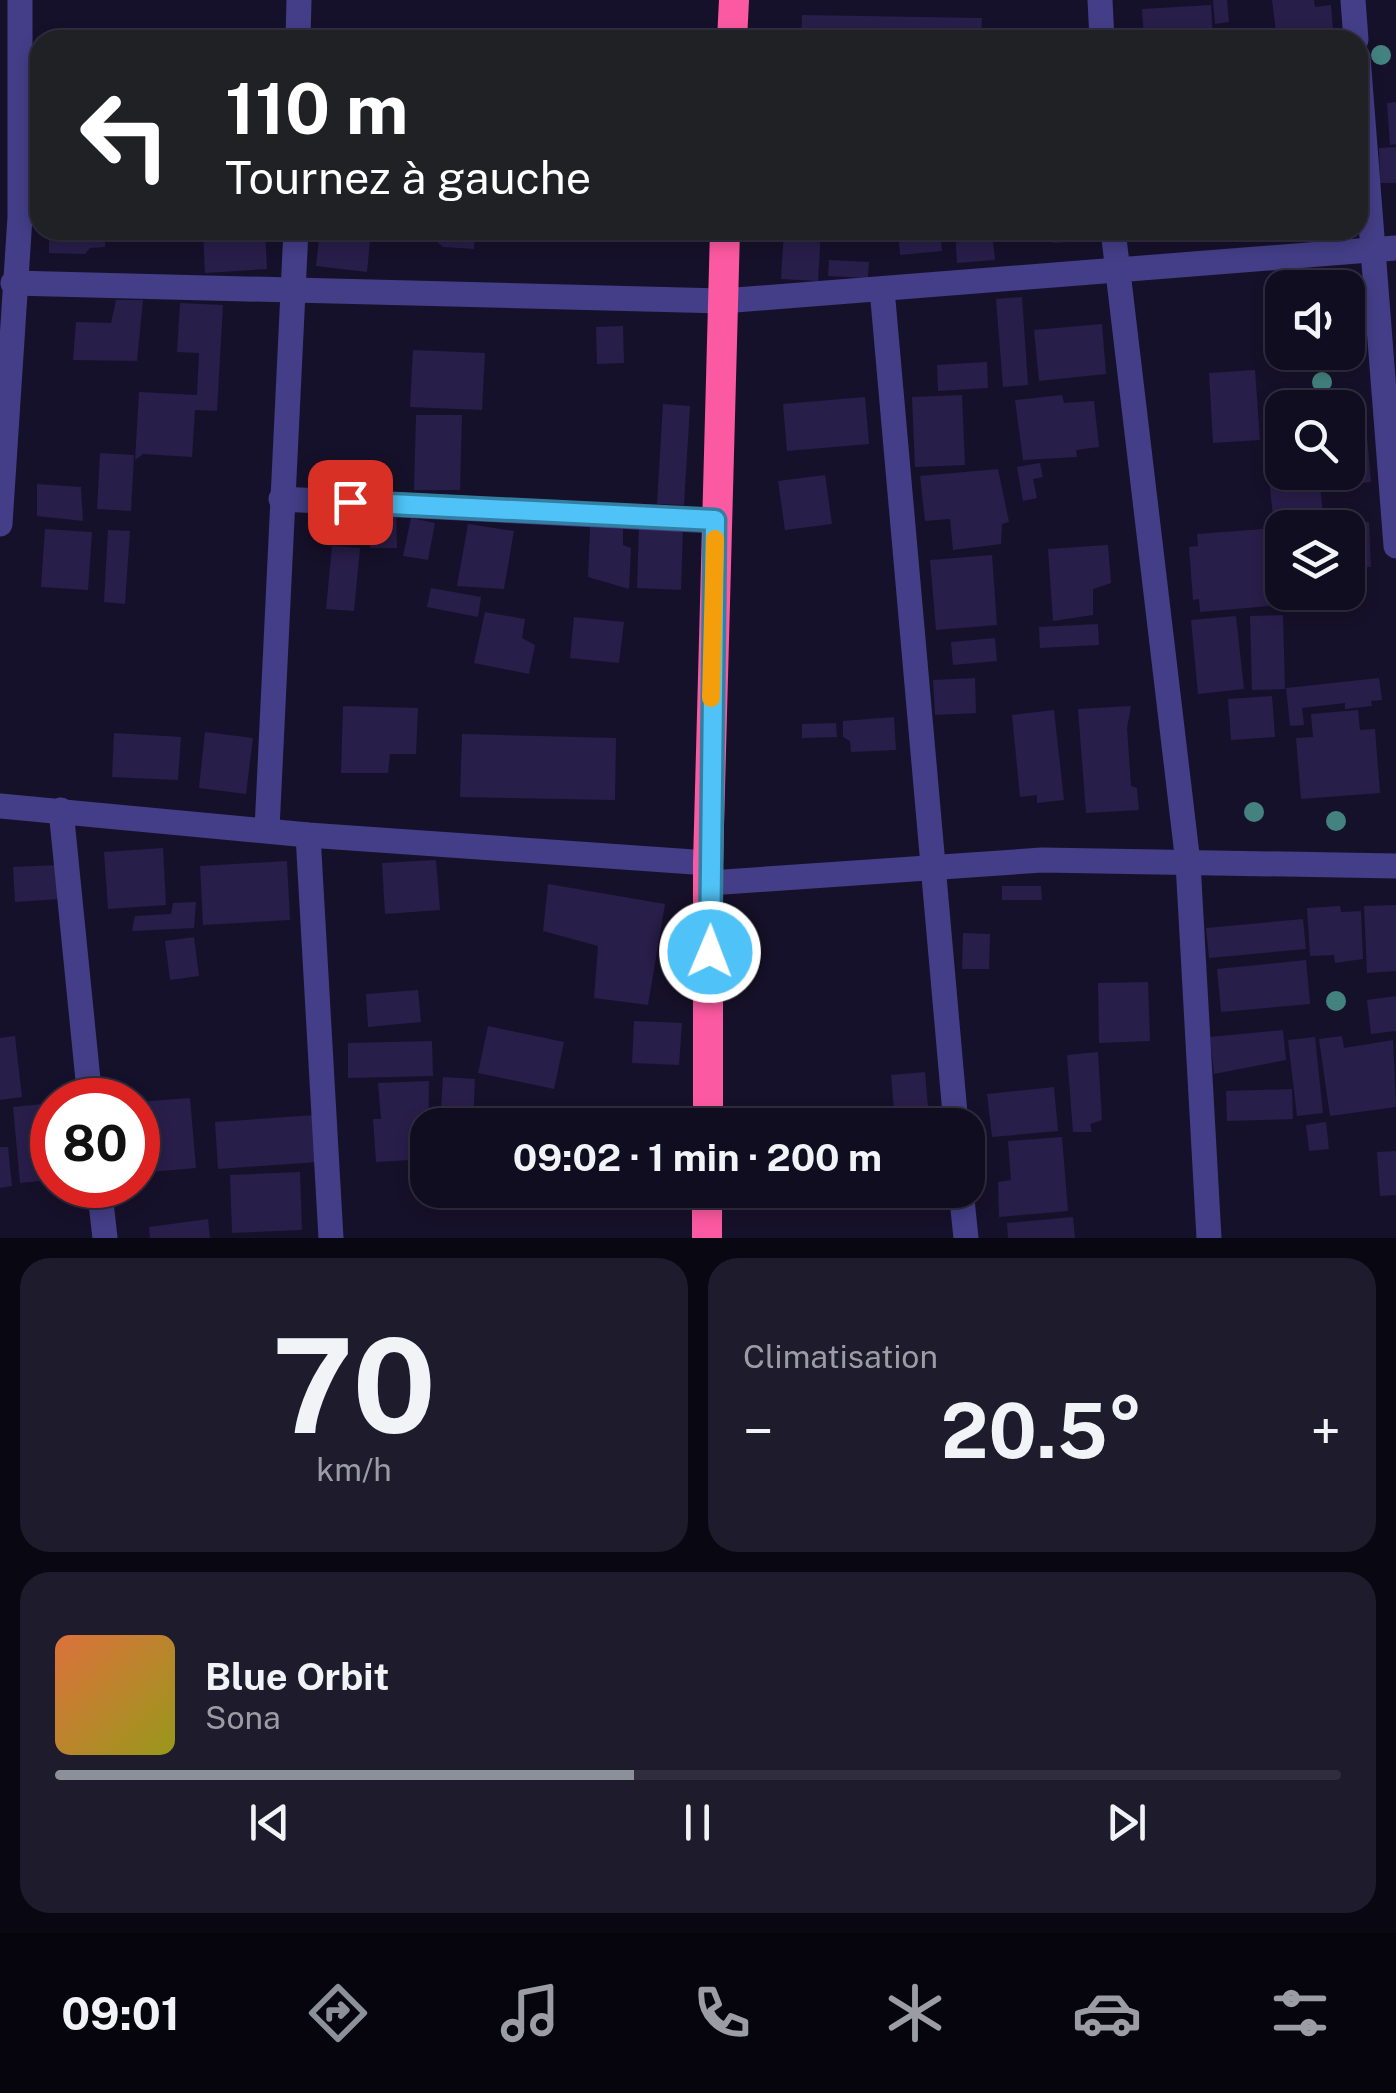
<!DOCTYPE html>
<html lang="fr">
<meta charset="utf-8">
<style>
:root{--surface:#100d20;--page:#1e1b2d;--text:#f1f3f6;--muted:#9c9ca5;--line:#302d3e;--accent:#8c9099}
body{margin:0;font-family:"Public Sans",sans-serif;background:var(--page);color:var(--text);height:100vh;display:flex;flex-direction:column;font-size:38px;white-space:nowrap}
*{box-sizing:border-box;margin:0}
p{font-size:32px;color:var(--muted)}
.icon{flex:none;width:55px;height:55px;fill:none;stroke:currentColor;stroke-width:2;stroke-linecap:round;stroke-linejoin:round}
.map{position:relative;height:1238px;overflow:hidden}
.panel{display:flex;flex-direction:column;gap:20px;padding:20px;background:#090712;flex:1}
.panel>*{flex:none}
.hud{position:absolute;left:30px;top:30px;width:1338px;height:210px;border-radius:30px;box-shadow:0 5px 15px #0003,0 0 0 2px var(--line);background:#202124;color:#fff;overflow:hidden}
.fabs{position:absolute;left:1265px;top:270px;display:grid;gap:20px}
.fabs a{display:grid;place-items:center;width:100px;height:100px;border-radius:20px;background:var(--surface);box-shadow:0 5px 15px #0003,0 0 0 2px var(--line);font-size:50px}
.speed{position:absolute;left:30px;top:1078px;display:flex;gap:20px;font-size:50px;font-weight:700;text-align:center}
.speed>*{display:grid;place-content:center;width:130px;height:130px;border-radius:50%;background:var(--surface);box-shadow:0 5px 15px #0003,0 0 0 2px var(--line);line-height:1}
.speed .limit{border:15px solid #d22;background:#fff;color:#111}
.pin{position:absolute;display:grid;place-items:center;width:85px;height:85px;color:#fff;margin:-42px;border-radius:20px;box-shadow:0 5px 15px #0006}
.me{position:absolute;width:110px;margin:-55px;rotate:1deg;stroke-linejoin:round;filter:drop-shadow(0 0 8px #0008)}
.turn{display:flex;align-items:center;gap:35px;height:210px;padding:0 30px;font-size:45px}
.turn .icon{width:130px;height:130px;stroke-width:2.5}
.turn b{display:block;font-size:70px;line-height:85px}
.big{font-size:75px;font-weight:700;line-height:1.1}
.panel .widget{flex:1;display:flex;flex-direction:column;justify-content:center;gap:15px;min-width:0;padding:0 35px;border-radius:30px;background:var(--page)}
.panel .dial{align-items:center;gap:0}
.dial b{font-size:130px;line-height:1}
.song{display:flex;align-items:center;gap:30px}
.cover{width:120px;height:120px;border-radius:15px;background:linear-gradient(135deg,hsl(20 70% 55%),hsl(60 70% 35%))}
.played{height:10px;border-radius:5px;background:linear-gradient(90deg,var(--accent) 45%,var(--line) 45%)}
.keys{display:flex;justify-content:space-around;direction:ltr}
.heat{display:flex;justify-content:space-between;align-items:center;font-size:55px;direction:ltr}
.panel .tiles{flex:1;display:grid;gap:20px;grid-template-columns:1fr 1fr}
.widget:last-child{grid-column:span 2}
.trip{position:absolute;left:410px;top:1108px;width:575px;height:100px;border-radius:30px;background:var(--surface);box-shadow:0 5px 15px #0003,0 0 0 2px var(--line);font-weight:700;line-height:100px;text-align:center}
.tabs{display:flex;height:160px;justify-content:space-around;align-items:center;background:#06050d;color:var(--muted)}
.tabs .icon{width:70px;height:70px}
.tabs .current{color:var(--accent)}
.tabs b{font-size:45px;color:var(--text)}
.map>svg:first-child{display:block}
</style>
<div class="map">
<svg width="1396" height="1238" viewBox="0 0 1396 1238">
<rect width="100%" height="100%" fill="#16112a"/>
<!-- building -->
<g fill="#281e4a">
<path d="M 1213,0 L 1227,0 L 1229,22 L 1215,24 Z"/>
<path d="M 1272,0 L 1314,0 L 1315,7 L 1331,5 L 1334,40 L 1277,40 Z"/>
<path d="M 1211,5 L 1213,40 L 1144,40 L 1142,9 Z"/>
<path d="M 802,15 L 982,18 L 981,40 L 801,40 Z"/>
<path d="M 1396,102 L 1396,144 L 1390,145 L 1387,103 Z"/>
<path d="M 1396,147 L 1396,183 L 1380,183 L 1379,148 Z"/>
<path d="M 49,230 L 106,230 L 105,247 L 90,248 L 85,254 L 49,253 Z"/>
<path d="M 140,230 L 195,230 L 195,235 L 141,241 Z"/>
<path d="M 203,230 L 265,230 L 267,269 L 205,273 Z"/>
<path d="M 320,230 L 371,230 L 367,272 L 316,266 Z"/>
<path d="M 417,230 L 475,230 L 474,249 L 443,247 L 433,238 L 419,238 Z"/>
<path d="M 784,230 L 821,230 L 818,281 L 781,279 Z"/>
<path d="M 898,230 L 940,230 L 942,251 L 900,255 Z"/>
<path d="M 955,230 L 992,230 L 995,260 L 957,263 Z"/>
<path d="M 1052,230 L 1098,230 L 1099,240 L 1053,243 Z"/>
<path d="M 829,260 L 869,262 L 868,278 L 828,276 Z"/>
<path d="M 1022,297 L 1028,385 L 1003,387 L 996,299 Z"/>
<path d="M 116,300 L 143,300 L 137,361 L 73,360 L 76,322 L 111,323 Z"/>
<path d="M 180,303 L 223,305 L 217,411 L 195,410 L 192,457 L 143,454 L 135,460 L 139,392 L 197,395 L 199,353 L 177,352 Z"/>
<path d="M 1102,324 L 1106,374 L 1039,381 L 1034,330 Z"/>
<path d="M 623,326 L 624,363 L 597,364 L 596,327 Z"/>
<path d="M 413,350 L 485,353 L 482,410 L 410,407 Z"/>
<path d="M 987,362 L 988,388 L 938,391 L 937,365 Z"/>
<path d="M 1255,370 L 1260,440 L 1213,443 L 1209,373 Z"/>
<path d="M 962,395 L 965,465 L 915,467 L 912,397 Z"/>
<path d="M 1062,395 L 1064,403 L 1094,401 L 1099,447 L 1076,450 L 1077,457 L 1023,460 L 1015,400 Z"/>
<path d="M 865,397 L 869,444 L 787,451 L 783,404 Z"/>
<path d="M 663,404 L 690,406 L 684,505 L 657,504 Z"/>
<path d="M 416,415 L 462,415 L 460,490 L 414,490 Z"/>
<path d="M 1367,437 L 1371,482 L 1320,487 L 1324,520 L 1290,523 L 1289,515 L 1273,517 L 1266,447 L 1282,446 L 1282,472 L 1348,472 L 1348,439 Z"/>
<path d="M 100,453 L 134,455 L 131,511 L 97,509 Z"/>
<path d="M 1040,463 L 1043,477 L 1033,479 L 1037,498 L 1023,501 L 1017,467 Z"/>
<path d="M 998,469 L 1009,522 L 1002,524 L 1001,544 L 953,550 L 950,519 L 925,521 L 920,476 Z"/>
<path d="M 825,475 L 832,524 L 785,530 L 778,481 Z"/>
<path d="M 37,484 L 81,487 L 83,521 L 37,516 Z"/>
<path d="M 396,506 L 397,548 L 370,548 L 369,507 Z"/>
<path d="M 411,518 L 435,523 L 428,560 L 403,556 Z"/>
<path d="M 1369,522 L 1371,567 L 1348,568 L 1348,528 L 1319,524 Z"/>
<path d="M 468,524 L 514,531 L 504,589 L 457,586 Z"/>
<path d="M 639,525 L 683,526 L 681,590 L 637,588 Z"/>
<path d="M 590,527 L 623,529 L 623,545 L 631,548 L 629,589 L 588,577 Z"/>
<path d="M 1274,527 L 1282,526 L 1282,572 L 1276,572 Z"/>
<path d="M 45,529 L 92,532 L 88,590 L 41,587 Z"/>
<path d="M 1263,529 L 1269,606 L 1200,612 L 1199,599 L 1193,600 L 1189,547 L 1198,546 L 1197,534 Z"/>
<path d="M 108,530 L 130,531 L 125,604 L 104,602 Z"/>
<path d="M 1108,545 L 1111,583 L 1093,589 L 1093,615 L 1053,621 L 1048,549 Z"/>
<path d="M 332,546 L 360,548 L 354,611 L 326,609 Z"/>
<path d="M 992,555 L 997,625 L 936,630 L 930,560 Z"/>
<path d="M 431,588 L 481,597 L 478,617 L 427,607 Z"/>
<path d="M 485,612 L 525,619 L 522,638 L 535,645 L 529,674 L 474,663 Z"/>
<path d="M 1283,615 L 1285,689 L 1252,690 L 1250,616 Z"/>
<path d="M 1236,616 L 1244,689 L 1198,694 L 1191,620 Z"/>
<path d="M 574,617 L 624,622 L 619,663 L 570,658 Z"/>
<path d="M 1098,624 L 1099,645 L 1040,648 L 1039,627 Z"/>
<path d="M 995,638 L 997,661 L 953,665 L 951,642 Z"/>
<path d="M 975,678 L 976,713 L 935,715 L 933,680 Z"/>
<path d="M 1379,678 L 1382,700 L 1371,701 L 1372,706 L 1345,709 L 1345,703 L 1302,708 L 1304,725 L 1290,726 L 1286,688 Z"/>
<path d="M 1272,696 L 1275,737 L 1231,740 L 1228,699 Z"/>
<path d="M 343,706 L 418,708 L 416,754 L 390,754 L 388,773 L 341,773 Z"/>
<path d="M 1131,706 L 1127,728 L 1131,786 L 1137,788 L 1139,810 L 1086,813 L 1078,709 Z"/>
<path d="M 1054,710 L 1064,800 L 1037,803 L 1037,795 L 1020,797 L 1012,715 Z"/>
<path d="M 1358,710 L 1360,730 L 1375,729 L 1380,793 L 1301,799 L 1296,738 L 1313,737 L 1311,714 Z"/>
<path d="M 894,717 L 896,750 L 851,752 L 850,741 L 843,737 L 843,721 Z"/>
<path d="M 836,723 L 837,737 L 802,738 L 802,724 Z"/>
<path d="M 205,732 L 253,738 L 246,794 L 199,788 Z"/>
<path d="M 114,733 L 181,737 L 178,780 L 112,777 Z"/>
<path d="M 462,734 L 616,738 L 615,800 L 460,797 Z"/>
<path d="M 163,848 L 166,905 L 108,909 L 104,852 Z"/>
<path d="M 436,860 L 440,910 L 385,914 L 382,863 Z"/>
<path d="M 287,861 L 290,920 L 203,925 L 200,866 Z"/>
<path d="M 57,865 L 59,899 L 15,902 L 13,867 Z"/>
<path d="M 548,884 L 665,904 L 648,1005 L 594,998 L 598,946 L 543,931 Z"/>
<path d="M 1002,886 L 1041,886 L 1042,900 L 1002,900 Z"/>
<path d="M 196,902 L 194,928 L 132,931 L 135,916 L 171,914 L 173,903 Z"/>
<path d="M 1396,905 L 1396,971 L 1367,973 L 1364,906 Z"/>
<path d="M 1340,906 L 1341,912 L 1361,911 L 1363,959 L 1335,963 L 1334,955 L 1310,956 L 1307,908 Z"/>
<path d="M 1303,919 L 1306,949 L 1209,958 L 1206,928 Z"/>
<path d="M 963,933 L 990,934 L 989,969 L 962,969 Z"/>
<path d="M 194,937 L 199,976 L 170,980 L 165,941 Z"/>
<path d="M 1306,960 L 1310,1004 L 1221,1012 L 1217,969 Z"/>
<path d="M 1148,982 L 1150,1041 L 1099,1043 L 1098,983 Z"/>
<path d="M 418,990 L 421,1022 L 368,1027 L 366,994 Z"/>
<path d="M 1396,996 L 1396,1031 L 1371,1034 L 1367,1000 Z"/>
<path d="M 634,1021 L 682,1023 L 679,1065 L 632,1063 Z"/>
<path d="M 488,1026 L 564,1042 L 554,1089 L 478,1073 Z"/>
<path d="M 1283,1030 L 1286,1060 L 1214,1074 L 1210,1037 Z"/>
<path d="M 15,1036 L 22,1097 L 0,1100 L 0,1038 Z"/>
<path d="M 1342,1036 L 1344,1048 L 1393,1040 L 1396,1107 L 1330,1116 L 1319,1039 Z"/>
<path d="M 1315,1037 L 1323,1113 L 1297,1116 L 1288,1040 Z"/>
<path d="M 432,1041 L 433,1076 L 348,1078 L 348,1043 Z"/>
<path d="M 1098,1052 L 1102,1120 L 1090,1124 L 1092,1132 L 1073,1132 L 1067,1055 Z"/>
<path d="M 925,1072 L 928,1107 L 894,1110 L 891,1075 Z"/>
<path d="M 443,1077 L 475,1079 L 473,1125 L 440,1125 Z"/>
<path d="M 429,1081 L 428,1159 L 376,1162 L 373,1119 L 381,1119 L 378,1083 Z"/>
<path d="M 1054,1087 L 1058,1131 L 992,1137 L 987,1094 Z"/>
<path d="M 1292,1089 L 1293,1119 L 1227,1121 L 1226,1091 Z"/>
<path d="M 190,1098 L 196,1168 L 138,1173 L 138,1102 Z"/>
<path d="M 52,1103 L 52,1180 L 20,1183 L 13,1107 Z"/>
<path d="M 315,1115 L 318,1162 L 218,1169 L 215,1122 Z"/>
<path d="M 1326,1122 L 1329,1149 L 1309,1151 L 1306,1125 Z"/>
<path d="M 1062,1137 L 1068,1211 L 999,1217 L 998,1182 L 1011,1180 L 1008,1141 Z"/>
<path d="M 0,1147 L 8,1147 L 12,1186 L 0,1188 Z"/>
<path d="M 1396,1151 L 1396,1195 L 1380,1196 L 1377,1152 Z"/>
<path d="M 300,1172 L 302,1230 L 232,1233 L 230,1175 Z"/>
<path d="M 1073,1217 L 1075,1238 L 1008,1238 L 1007,1223 Z"/>
<path d="M 208,1219 L 210,1238 L 150,1238 L 149,1227 Z"/>
</g>
<g fill="none" stroke-linecap="round" stroke-linejoin="round">
<!-- minor -->
<g stroke="#433e87" stroke-width="25">
<path d="M 1100,0 L 1102,40"/>
<path d="M 1353,0 L 1356,40"/>
<path d="M 298,40 L 299,0"/>
<path d="M 1358,57 L 1396,546"/>
<path d="M 1113,230 L 1188,863 L 1209,1238"/>
<path d="M 13,283 L 723,301 L 1396,248"/>
<path d="M 882,289 L 956,1125"/>
<path d="M 281,499 L 715,521"/>
<path d="M 0,524 L 20,217 L 20,0"/>
<path d="M 0,806 L 308,835 L 708,863"/>
<path d="M 61,810 L 90,1100"/>
<path d="M 267,829 L 296,230"/>
<path d="M 308,835 L 331,1238"/>
<path d="M 710,883 L 1042,860 L 1396,866"/>
<path d="M 99,1185 L 105,1238"/>
<path d="M 961,1190 L 966,1238"/>
</g>
<!-- highway -->
<g stroke="#fb59a1" stroke-width="30">
<path d="M 732,40 L 734,0"/>
<path d="M 708,1125 L 708,863 L 725,230"/>
<path d="M 707,1238 L 707,1190"/>
</g>
</g>
<!-- trees -->
<g fill="#43827f">
<circle cx="1381" cy="55" r="10"/>
<circle cx="1322" cy="382" r="10"/>
<circle cx="1254" cy="812" r="10"/>
<circle cx="1336" cy="821" r="10"/>
<circle cx="1336" cy="1001" r="10"/>
</g>
<g fill="none" stroke-linecap="round" stroke-linejoin="round">
<!-- route casing -->
<g stroke="#337fa1" stroke-width="25">
<path id="route" d="M 350,502 L 715,520 L 710,952"/>
</g>
<!-- route -->
<use href="#route" stroke="#4fc3f7" stroke-width="18"/>
<!-- slow -->
<path stroke="#f59e0b" stroke-width="18" d="M 711,698 L 715,539"/>
</g>
</svg>
<div class="fabs">
<a><svg class="icon" aria-label="sound" viewBox="0 0 24 24"><path d="M4 9h4l5-4v14l-5-4H4zM17 9q2 3 0 6"/></svg></a>
<a><svg class="icon" aria-label="search" viewBox="0 0 24 24"><circle cx="10" cy="10" r="6"/><path d="M15 15l6 6"/></svg></a>
<a><svg class="icon" aria-label="layers" viewBox="0 0 24 24"><path d="M12 4l9 5-9 5-9-5zM3 14l9 5 9-5"/></svg></a>
</div>
<div class="speed"><div class="limit">80</div></div>
<div class="pin" style="left:350px;top:502px;background:#d93025"><svg class="icon" aria-label="arrive" viewBox="0 0 24 24"><path d="M6 21V4h12l-3 4 3 4H6"/></svg></div>
<svg class="me" style="left:710px;top:952px" viewBox="-20 -20 40 40"><circle r="17" fill="#4fc3f7" stroke="#fff" stroke-width="3"/><path d="M0-11L8 9 0 5-8 9z" fill="#fff"/></svg>
<div class="trip">09:02 · 1 min · 200 m</div>
<div class="hud">
<div class="turn"><svg class="icon" aria-label="left" viewBox="0 0 24 24"><path d="M17 20v-9H6M10 6l-5 5 5 5"/></svg><div><b>110 m</b>Tournez à gauche</div></div>
</div>
</div>
<section class="panel">
<div class="tiles">
<div class="widget dial"><b>70</b><p>km/h</p></div>
<div class="widget"><p>Climatisation</p>
<div class="heat"><a>−</a><b class="big">20.5°</b><a>+</a></div>
</div>
<div class="widget">
<div class="song"><i class="cover"></i><div><b>Blue Orbit</b><p>Sona</p></div></div>
<div class="played"></div>
<div class="keys"><svg class="icon" aria-label="previous" viewBox="0 0 24 24"><path d="M18 5L8 12l10 7zM5 5v14"/></svg><svg class="icon" aria-label="pause" viewBox="0 0 24 24"><path d="M8 5v14M16 5v14"/></svg><svg class="icon" aria-label="next" viewBox="0 0 24 24"><path d="M6 5l10 7-10 7zM19 5v14"/></svg></div>
</div>
</div>
</section>
<nav class="tabs">
<b>09:01</b>
<svg class="icon current" aria-label="directions" viewBox="0 0 24 24"><path d="M12 3l9 9-9 9-9-9zM9 14v-3h6M13 9l2 2-2 2"/></svg>
<svg class="icon" aria-label="music" viewBox="0 0 24 24"><path d="M9 18V5l10-2v13"/><circle cx="6" cy="18" r="3"/><circle cx="16" cy="16" r="3"/></svg>
<svg class="icon" aria-label="phone" viewBox="0 0 24 24"><path d="M5 4h4l2 5-3 2q2 4 5 5l2-3 5 2v4C11 20 4 13 5 4z"/></svg>
<svg class="icon" aria-label="climate" viewBox="0 0 24 24"><path d="M12 3v18M4 7l16 10M4 17L20 7"/></svg>
<svg class="icon" aria-label="car" viewBox="0 0 24 24"><path d="M5 17H2v-5l4-1 3-4h7l3 4 3 1v5h-3M9 17h6M6 11h13"/><circle cx="7" cy="17" r="2"/><circle cx="17" cy="17" r="2"/></svg>
<svg class="icon" aria-label="filters" viewBox="0 0 24 24"><path d="M4 7h16M4 17h16"/><circle cx="9" cy="7" r="2"/><circle cx="15" cy="17" r="2"/></svg>
</nav>
